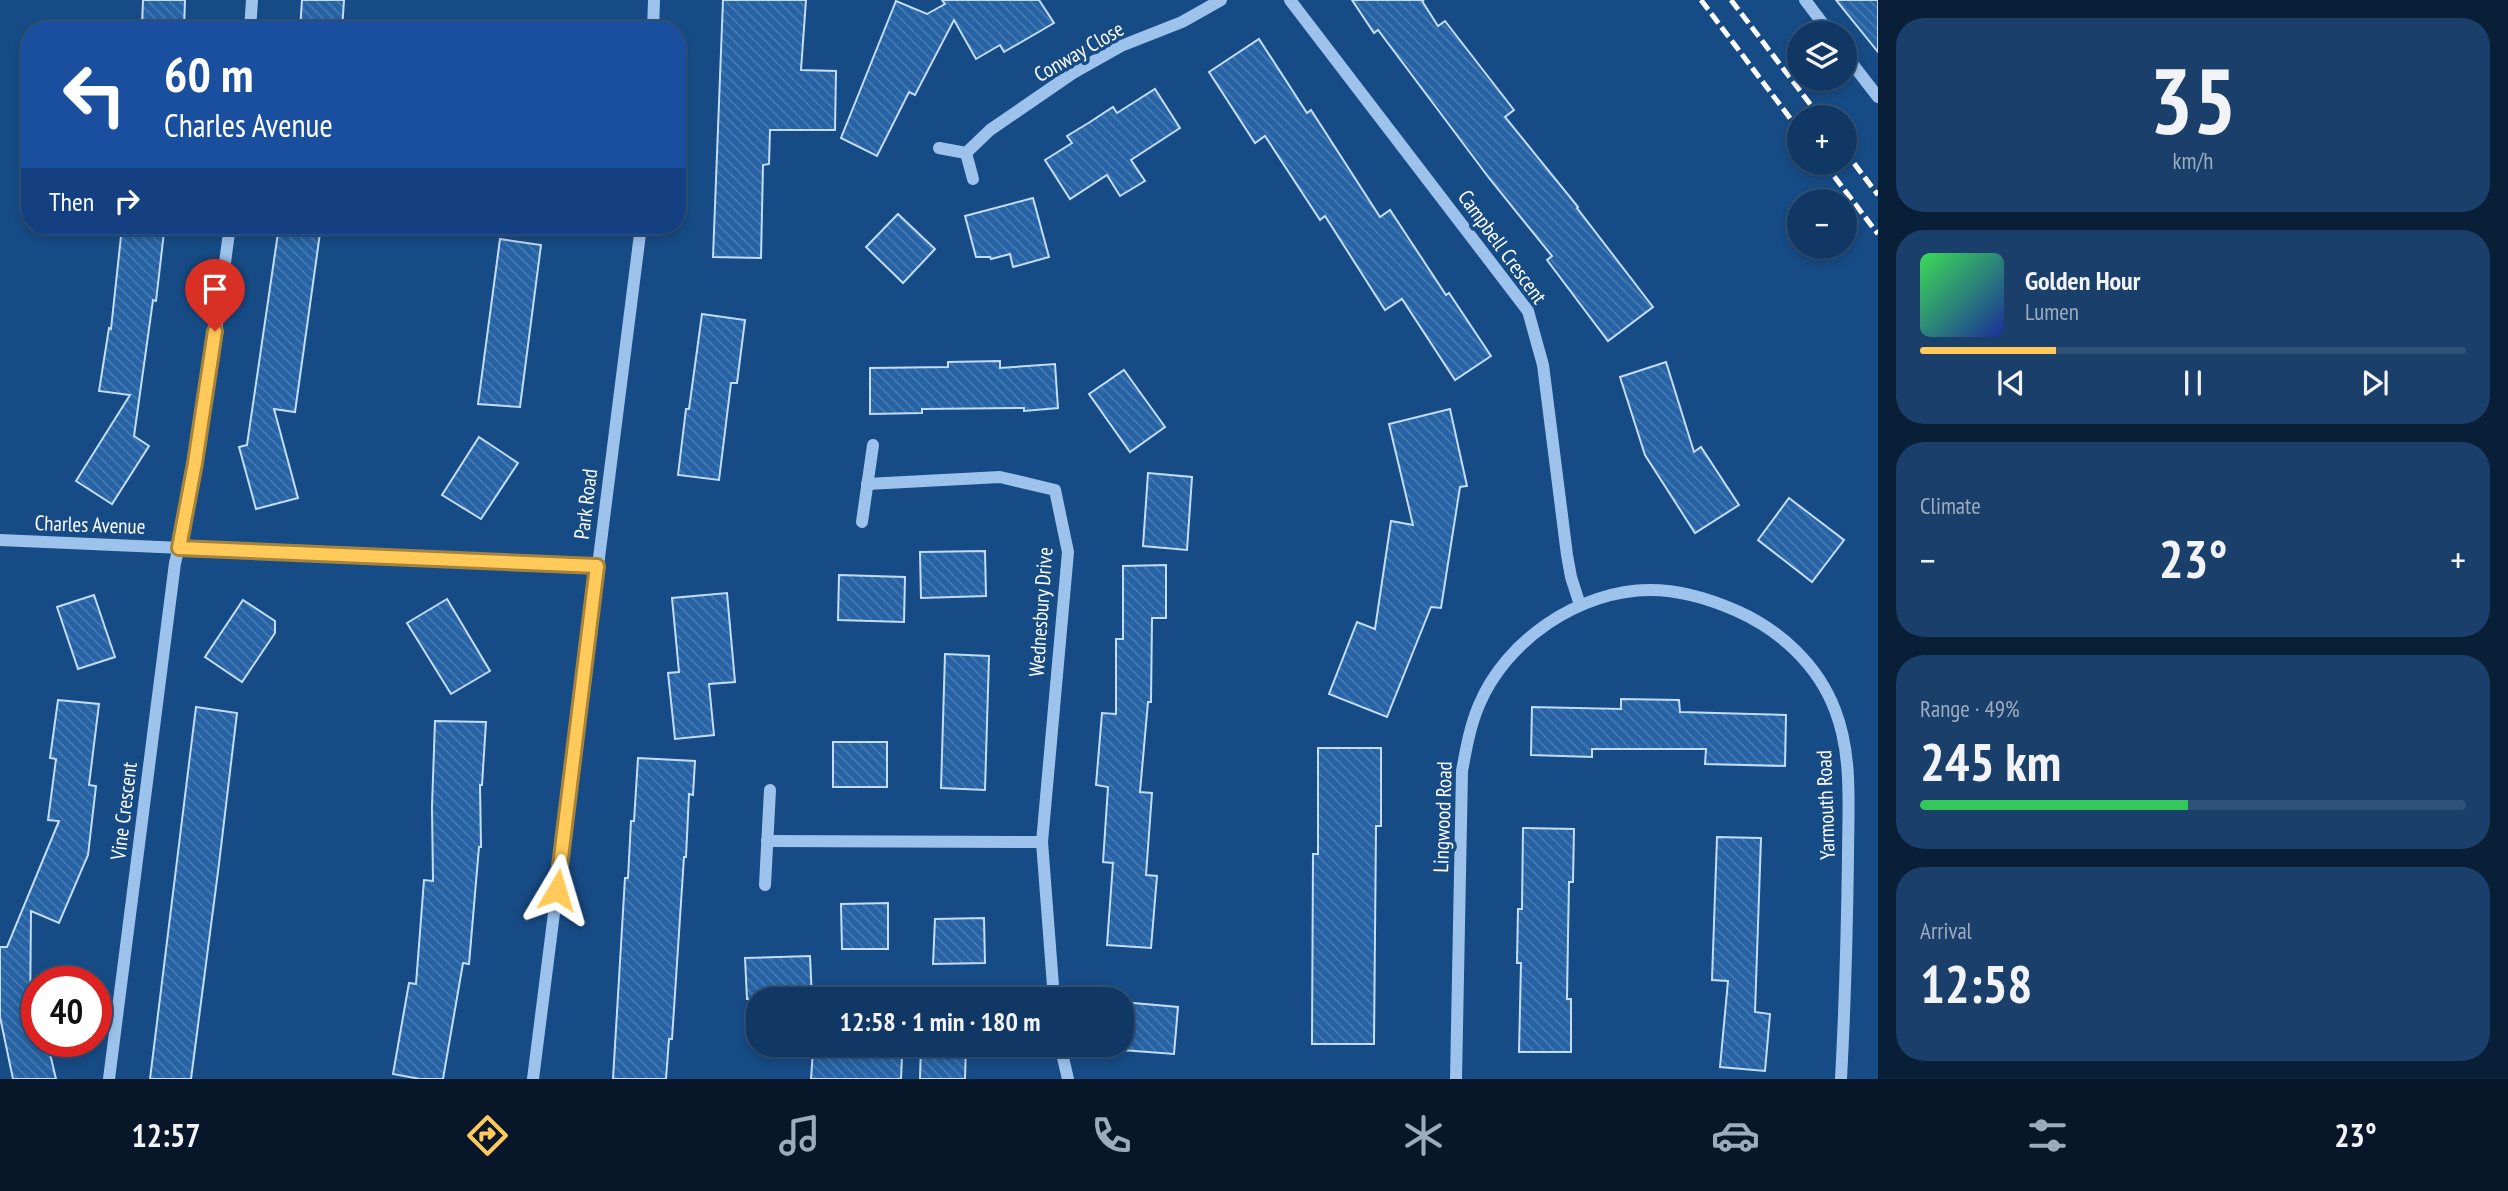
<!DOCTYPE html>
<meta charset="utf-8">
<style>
:root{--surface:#113864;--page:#1a3f6a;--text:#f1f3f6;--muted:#9cacbf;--line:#305278;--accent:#ffca59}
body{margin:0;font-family:"PT Sans Narrow",sans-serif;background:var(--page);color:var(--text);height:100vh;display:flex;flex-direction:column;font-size:26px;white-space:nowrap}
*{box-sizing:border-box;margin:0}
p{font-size:23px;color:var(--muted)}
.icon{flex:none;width:38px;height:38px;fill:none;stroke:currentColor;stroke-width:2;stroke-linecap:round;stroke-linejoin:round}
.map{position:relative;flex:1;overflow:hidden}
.details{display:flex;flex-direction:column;gap:18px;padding:18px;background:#091f37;width:630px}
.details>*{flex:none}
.banner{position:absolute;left:21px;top:21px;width:665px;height:214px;border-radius:28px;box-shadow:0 4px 10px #0003,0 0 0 2px var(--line);background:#1a4fa0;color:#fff;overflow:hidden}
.tools{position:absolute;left:1787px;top:21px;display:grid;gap:14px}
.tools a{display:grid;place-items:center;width:70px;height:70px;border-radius:50%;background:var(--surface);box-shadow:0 4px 10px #0003,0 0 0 2px var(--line);font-size:35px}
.speed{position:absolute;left:21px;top:966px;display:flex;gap:14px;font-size:35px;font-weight:700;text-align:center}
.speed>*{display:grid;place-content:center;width:91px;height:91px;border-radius:50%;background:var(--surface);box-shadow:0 4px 10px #0003,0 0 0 2px var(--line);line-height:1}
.speed .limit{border:10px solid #d22;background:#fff;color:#111}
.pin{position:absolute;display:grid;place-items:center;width:60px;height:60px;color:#fff;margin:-72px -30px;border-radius:50% 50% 50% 0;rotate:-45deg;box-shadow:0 0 7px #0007}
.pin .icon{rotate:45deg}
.me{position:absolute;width:77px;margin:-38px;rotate:7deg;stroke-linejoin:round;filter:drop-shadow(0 0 5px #0008)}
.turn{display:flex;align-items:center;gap:24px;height:147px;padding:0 28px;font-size:32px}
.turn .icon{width:91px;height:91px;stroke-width:2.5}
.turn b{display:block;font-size:49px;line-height:60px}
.then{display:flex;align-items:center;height:66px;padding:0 28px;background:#0003;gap:14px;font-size:26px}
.big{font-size:52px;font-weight:700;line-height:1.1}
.details .card{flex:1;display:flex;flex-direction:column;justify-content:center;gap:10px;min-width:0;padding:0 24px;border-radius:28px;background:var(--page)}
.details .dial{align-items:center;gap:0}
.dial b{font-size:91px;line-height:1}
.song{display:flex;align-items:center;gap:21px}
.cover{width:84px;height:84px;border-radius:10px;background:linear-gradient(135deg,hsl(130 70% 55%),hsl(230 70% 35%))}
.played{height:7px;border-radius:4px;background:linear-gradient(90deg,var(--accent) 25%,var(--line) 25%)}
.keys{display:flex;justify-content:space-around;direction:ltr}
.heat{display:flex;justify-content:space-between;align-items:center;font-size:38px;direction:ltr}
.charge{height:10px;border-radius:5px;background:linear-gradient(90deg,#34c759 49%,var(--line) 0)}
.trip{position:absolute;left:746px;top:987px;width:388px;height:70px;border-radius:28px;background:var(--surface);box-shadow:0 4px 10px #0003,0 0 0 2px var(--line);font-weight:700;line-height:70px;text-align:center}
.menu{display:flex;height:112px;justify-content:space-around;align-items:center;background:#071628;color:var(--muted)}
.menu .icon{width:49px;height:49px}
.menu .current{color:var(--accent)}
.menu b{font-size:32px;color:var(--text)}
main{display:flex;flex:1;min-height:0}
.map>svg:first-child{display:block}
</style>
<main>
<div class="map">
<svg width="1878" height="1079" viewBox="0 0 1878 1079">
<defs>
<pattern id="building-back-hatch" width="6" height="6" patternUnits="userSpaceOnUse" patternTransform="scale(1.75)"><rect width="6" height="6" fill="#2662a4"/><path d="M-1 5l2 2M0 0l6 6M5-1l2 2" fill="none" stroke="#477ab2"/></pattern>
</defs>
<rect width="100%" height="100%" fill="#174b85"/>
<!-- building -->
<g fill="url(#building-back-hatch)" stroke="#c2ddf9" stroke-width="2">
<path d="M 143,0 L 185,0 L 184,29 L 142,27 Z"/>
<path d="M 302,0 L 344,0 L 342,30 L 300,30 Z"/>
<path d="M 723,0 L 806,0 L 801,70 L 836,71 L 835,130 L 770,130 L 769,164 L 763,165 L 761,258 L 713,257 Z"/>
<path d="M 942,0 L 1039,0 L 1054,23 L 1004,52 L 1000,45 L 976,59 L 954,20 L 915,95 L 909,92 L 877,156 L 841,138 L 896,1 L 927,14 L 945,4 Z"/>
<path d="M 1352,0 L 1424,0 L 1422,1 L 1438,26 L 1445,21 L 1514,110 L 1505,117 L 1578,207 L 1577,208 L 1653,307 L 1608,341 L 1547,260 L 1552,256 L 1489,178 L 1378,30 L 1374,33 Z"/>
<path d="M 1836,0 L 1878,0 L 1878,52 Z"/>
<path d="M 1259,39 L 1307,113 L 1311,110 L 1380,217 L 1390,210 L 1446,295 L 1449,293 L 1491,356 L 1455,380 L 1402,299 L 1385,310 L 1325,216 L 1320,220 L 1265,136 L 1255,143 L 1209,72 Z"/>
<path d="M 1155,89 L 1180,128 L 1131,160 L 1145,181 L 1120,196 L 1107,175 L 1070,199 L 1045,160 L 1072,143 L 1067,136 L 1090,122 L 1113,107 L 1117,113 Z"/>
<path d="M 1033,198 L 1049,257 L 1013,267 L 1010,254 L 991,259 L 990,257 L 976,257 L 965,216 Z"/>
<path d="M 898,214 L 935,249 L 903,283 L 866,247 Z"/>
<path d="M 279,226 L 321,226 L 295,412 L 274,409 L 298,498 L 256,509 L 239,447 L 247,445 Z"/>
<path d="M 122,227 L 164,232 L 156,301 L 153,300 L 134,436 L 149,446 L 112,504 L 76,481 L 130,395 L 99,391 L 109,328 L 111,329 Z"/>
<path d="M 500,239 L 541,245 L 520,407 L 478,404 Z"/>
<path d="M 702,314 L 745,320 L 737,383 L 731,383 L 719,480 L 678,475 L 686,409 L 689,409 Z"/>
<path d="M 1000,361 L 1000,368 L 1055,364 L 1058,408 L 1024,411 L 1024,408 L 922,409 L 922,413 L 870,414 L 870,368 L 948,367 L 948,362 Z"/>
<path d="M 1666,362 L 1694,452 L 1701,447 L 1739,505 L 1695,533 L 1645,455 L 1620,377 Z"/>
<path d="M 1124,370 L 1165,427 L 1130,452 L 1089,394 Z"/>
<path d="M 1450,409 L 1467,486 L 1460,487 L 1441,608 L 1431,607 L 1387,717 L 1329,694 L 1357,622 L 1375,629 L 1391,521 L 1413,525 L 1389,424 Z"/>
<path d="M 479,437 L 518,463 L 481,519 L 442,495 Z"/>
<path d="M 1148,473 L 1192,477 L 1187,550 L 1143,546 Z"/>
<path d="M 1789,498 L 1844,540 L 1812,582 L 1758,540 Z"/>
<path d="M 985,551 L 986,596 L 921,598 L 920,552 Z"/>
<path d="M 1166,565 L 1166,618 L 1152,618 L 1151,702 L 1148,702 L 1140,792 L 1152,793 L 1146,875 L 1157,876 L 1151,948 L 1107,945 L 1113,863 L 1103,862 L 1108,787 L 1096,785 L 1102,713 L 1116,714 L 1116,639 L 1123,639 L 1123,566 Z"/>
<path d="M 839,575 L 905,577 L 904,622 L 838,620 Z"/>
<path d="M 727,593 L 735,682 L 709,684 L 714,735 L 675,739 L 668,673 L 679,672 L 672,598 Z"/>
<path d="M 94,595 L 115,657 L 78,669 L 57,607 Z"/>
<path d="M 447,599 L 490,671 L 451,694 L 407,623 Z"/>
<path d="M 243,600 L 275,621 L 275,633 L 242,682 L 205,657 Z"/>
<path d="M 945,654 L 989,656 L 985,790 L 941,788 Z"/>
<path d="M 1621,699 L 1679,700 L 1680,712 L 1786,715 L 1785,766 L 1705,764 L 1706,749 L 1592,749 L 1592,757 L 1531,755 L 1532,707 L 1621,709 Z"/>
<path d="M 58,700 L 99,704 L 89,785 L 96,786 L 88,855 L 59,923 L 31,911 L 30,1021 L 37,1019 L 37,1041 L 47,1041 L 56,1079 L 13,1079 L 0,1017 L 0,947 L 7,947 L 59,821 L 48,820 L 56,759 L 50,758 Z"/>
<path d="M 196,707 L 237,713 L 219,864 L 191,1079 L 150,1079 Z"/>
<path d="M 435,721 L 486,722 L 482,785 L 480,785 L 481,847 L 479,847 L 469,964 L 463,963 L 443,1079 L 420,1079 L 393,1074 L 409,983 L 416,984 L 424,880 L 433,881 L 432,807 Z"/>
<rect x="833" y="742" width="54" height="45"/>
<path d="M 1318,748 L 1381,748 L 1381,826 L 1376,826 L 1374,1044 L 1312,1044 L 1313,854 L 1318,854 Z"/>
<path d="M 638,758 L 695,761 L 693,795 L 689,794 L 686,857 L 684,857 L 672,1039 L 669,1039 L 666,1079 L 613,1079 L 625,878 L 628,878 L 631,821 L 634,821 Z"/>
<path d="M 1523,828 L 1574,829 L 1573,882 L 1569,882 L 1568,936 L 1567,999 L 1571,999 L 1571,1052 L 1519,1052 L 1521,963 L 1517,963 L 1518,909 L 1522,909 Z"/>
<path d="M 1717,837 L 1761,838 L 1755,1012 L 1770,1014 L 1765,1071 L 1720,1067 L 1728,981 L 1712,980 Z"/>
<path d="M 888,903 L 888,949 L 842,949 L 841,904 Z"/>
<path d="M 984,918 L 985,963 L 933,964 L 935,919 Z"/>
<path d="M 810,956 L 812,999 L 747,999 L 745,958 Z"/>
<path d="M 1122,1002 L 1178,1007 L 1174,1054 L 1122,1050 Z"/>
<path d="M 921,1045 L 966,1045 L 965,1079 L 920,1079 Z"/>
<path d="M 813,1050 L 902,1056 L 901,1079 L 811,1079 Z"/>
</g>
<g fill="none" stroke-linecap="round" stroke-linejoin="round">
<!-- minor -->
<g stroke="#9dc3ed" stroke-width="12">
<path d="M 1290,0 L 1528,311 L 1543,365 L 1567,555 L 1571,577 L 1580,605"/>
<path d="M 1805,0 L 1830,33"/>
<path d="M 250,30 L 252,0"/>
<path d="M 653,30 L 654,0"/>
<path d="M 1844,53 L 1878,97"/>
<path d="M 939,148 L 966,153 L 973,179"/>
<path d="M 966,153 L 990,130 L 1073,73 L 1121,46 L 1182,22 L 1221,0"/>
<path d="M 867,484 L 1000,477 L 1055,490 L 1068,552 L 1042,842 L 1054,999"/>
<path d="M 862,522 L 873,445"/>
<path d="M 0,540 L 597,566"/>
<path d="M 767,841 L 1042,842"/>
<path d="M 765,885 L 770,790"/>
<path d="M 1060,1045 L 1068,1079"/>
<path d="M 109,1079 L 175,563 C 204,453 214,338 230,226"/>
<path d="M 533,1079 L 641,226"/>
<path d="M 1456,1079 L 1462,771 C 1466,749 1470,726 1479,705 C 1506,640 1580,590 1650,590 C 1680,590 1710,599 1737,611 C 1780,630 1818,665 1835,710 C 1853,756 1848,808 1848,857 C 1847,931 1845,1005 1841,1079"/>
</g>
<!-- rail -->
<g stroke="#fff" stroke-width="5" stroke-dasharray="12 5" stroke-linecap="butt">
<path d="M 1701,0 L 1799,130"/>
<path d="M 1731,0 L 1820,117"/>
<path d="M 1844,150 L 1878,195"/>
<path d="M 1824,163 L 1878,234"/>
</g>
</g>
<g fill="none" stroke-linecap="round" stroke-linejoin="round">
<!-- route casing -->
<g stroke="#a6833a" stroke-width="18">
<path id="route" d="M 215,331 L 195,463 L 179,548 L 597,566 L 557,890"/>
</g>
<!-- route -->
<use href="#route" stroke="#ffca59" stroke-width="12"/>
</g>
<g text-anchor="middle" stroke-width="7" stroke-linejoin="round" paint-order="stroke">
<!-- street labels -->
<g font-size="21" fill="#fff" stroke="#174b85">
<text transform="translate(1079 52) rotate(-30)" y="7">Conway Close</text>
<text transform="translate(1502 247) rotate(54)" y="7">Campbell Crescent</text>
<text transform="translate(586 504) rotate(-83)" y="7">Park Road</text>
<text transform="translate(90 525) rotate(2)" y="7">Charles Avenue</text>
<text transform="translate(1041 612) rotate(-86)" y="7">Wednesbury Drive</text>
<text transform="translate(1826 805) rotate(-92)" y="7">Yarmouth Road</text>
<text transform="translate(124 811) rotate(-83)" y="7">Vine Crescent</text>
<text transform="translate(1443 817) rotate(-88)" y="7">Lingwood Road</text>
</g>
</g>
</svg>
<div class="tools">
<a><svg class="icon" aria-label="layers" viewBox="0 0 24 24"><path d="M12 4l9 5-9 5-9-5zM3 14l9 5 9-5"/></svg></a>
<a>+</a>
<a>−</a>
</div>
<div class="speed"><div class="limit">40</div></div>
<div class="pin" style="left:215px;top:331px;background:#d93025"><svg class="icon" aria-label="arrive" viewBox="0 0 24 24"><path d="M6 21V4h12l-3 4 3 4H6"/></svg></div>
<svg class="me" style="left:557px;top:890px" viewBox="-20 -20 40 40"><path d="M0-17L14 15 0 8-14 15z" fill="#ffca59" stroke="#fff" stroke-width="4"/></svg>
<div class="trip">12:58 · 1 min · 180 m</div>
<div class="banner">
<div class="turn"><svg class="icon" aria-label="left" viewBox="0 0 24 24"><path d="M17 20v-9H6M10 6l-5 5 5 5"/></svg><div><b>60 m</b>Charles Avenue</div></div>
<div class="then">Then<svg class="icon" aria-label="right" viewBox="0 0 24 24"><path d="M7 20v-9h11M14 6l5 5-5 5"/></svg></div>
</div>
</div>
<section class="details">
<div class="card dial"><b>35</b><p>km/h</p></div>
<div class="card">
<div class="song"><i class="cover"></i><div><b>Golden Hour</b><p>Lumen</p></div></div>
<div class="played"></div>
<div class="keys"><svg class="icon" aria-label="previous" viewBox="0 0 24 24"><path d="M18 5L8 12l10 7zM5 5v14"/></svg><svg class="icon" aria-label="pause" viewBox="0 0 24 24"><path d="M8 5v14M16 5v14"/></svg><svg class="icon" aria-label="next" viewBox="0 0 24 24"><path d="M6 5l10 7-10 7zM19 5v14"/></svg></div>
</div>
<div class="card"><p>Climate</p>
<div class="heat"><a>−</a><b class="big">23°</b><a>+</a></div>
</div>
<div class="card"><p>Range · 49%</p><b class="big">245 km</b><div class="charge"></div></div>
<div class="card"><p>Arrival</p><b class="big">12:58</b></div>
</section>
</main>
<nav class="menu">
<b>12:57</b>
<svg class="icon current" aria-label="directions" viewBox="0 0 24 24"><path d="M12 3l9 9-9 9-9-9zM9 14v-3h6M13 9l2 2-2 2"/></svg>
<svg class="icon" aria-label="music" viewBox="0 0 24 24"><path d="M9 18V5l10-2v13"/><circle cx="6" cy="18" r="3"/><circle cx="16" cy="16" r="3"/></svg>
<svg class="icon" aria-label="phone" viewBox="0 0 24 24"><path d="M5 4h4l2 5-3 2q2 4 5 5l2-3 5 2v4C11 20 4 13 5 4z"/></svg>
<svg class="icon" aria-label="climate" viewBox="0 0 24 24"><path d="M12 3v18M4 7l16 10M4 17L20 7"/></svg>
<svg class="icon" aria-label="car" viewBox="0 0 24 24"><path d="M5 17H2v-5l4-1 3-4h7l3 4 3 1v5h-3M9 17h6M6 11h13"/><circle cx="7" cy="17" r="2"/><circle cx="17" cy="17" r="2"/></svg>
<svg class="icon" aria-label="filters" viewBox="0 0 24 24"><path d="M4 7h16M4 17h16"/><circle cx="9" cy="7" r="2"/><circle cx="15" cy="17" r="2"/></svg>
<b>23°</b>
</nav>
